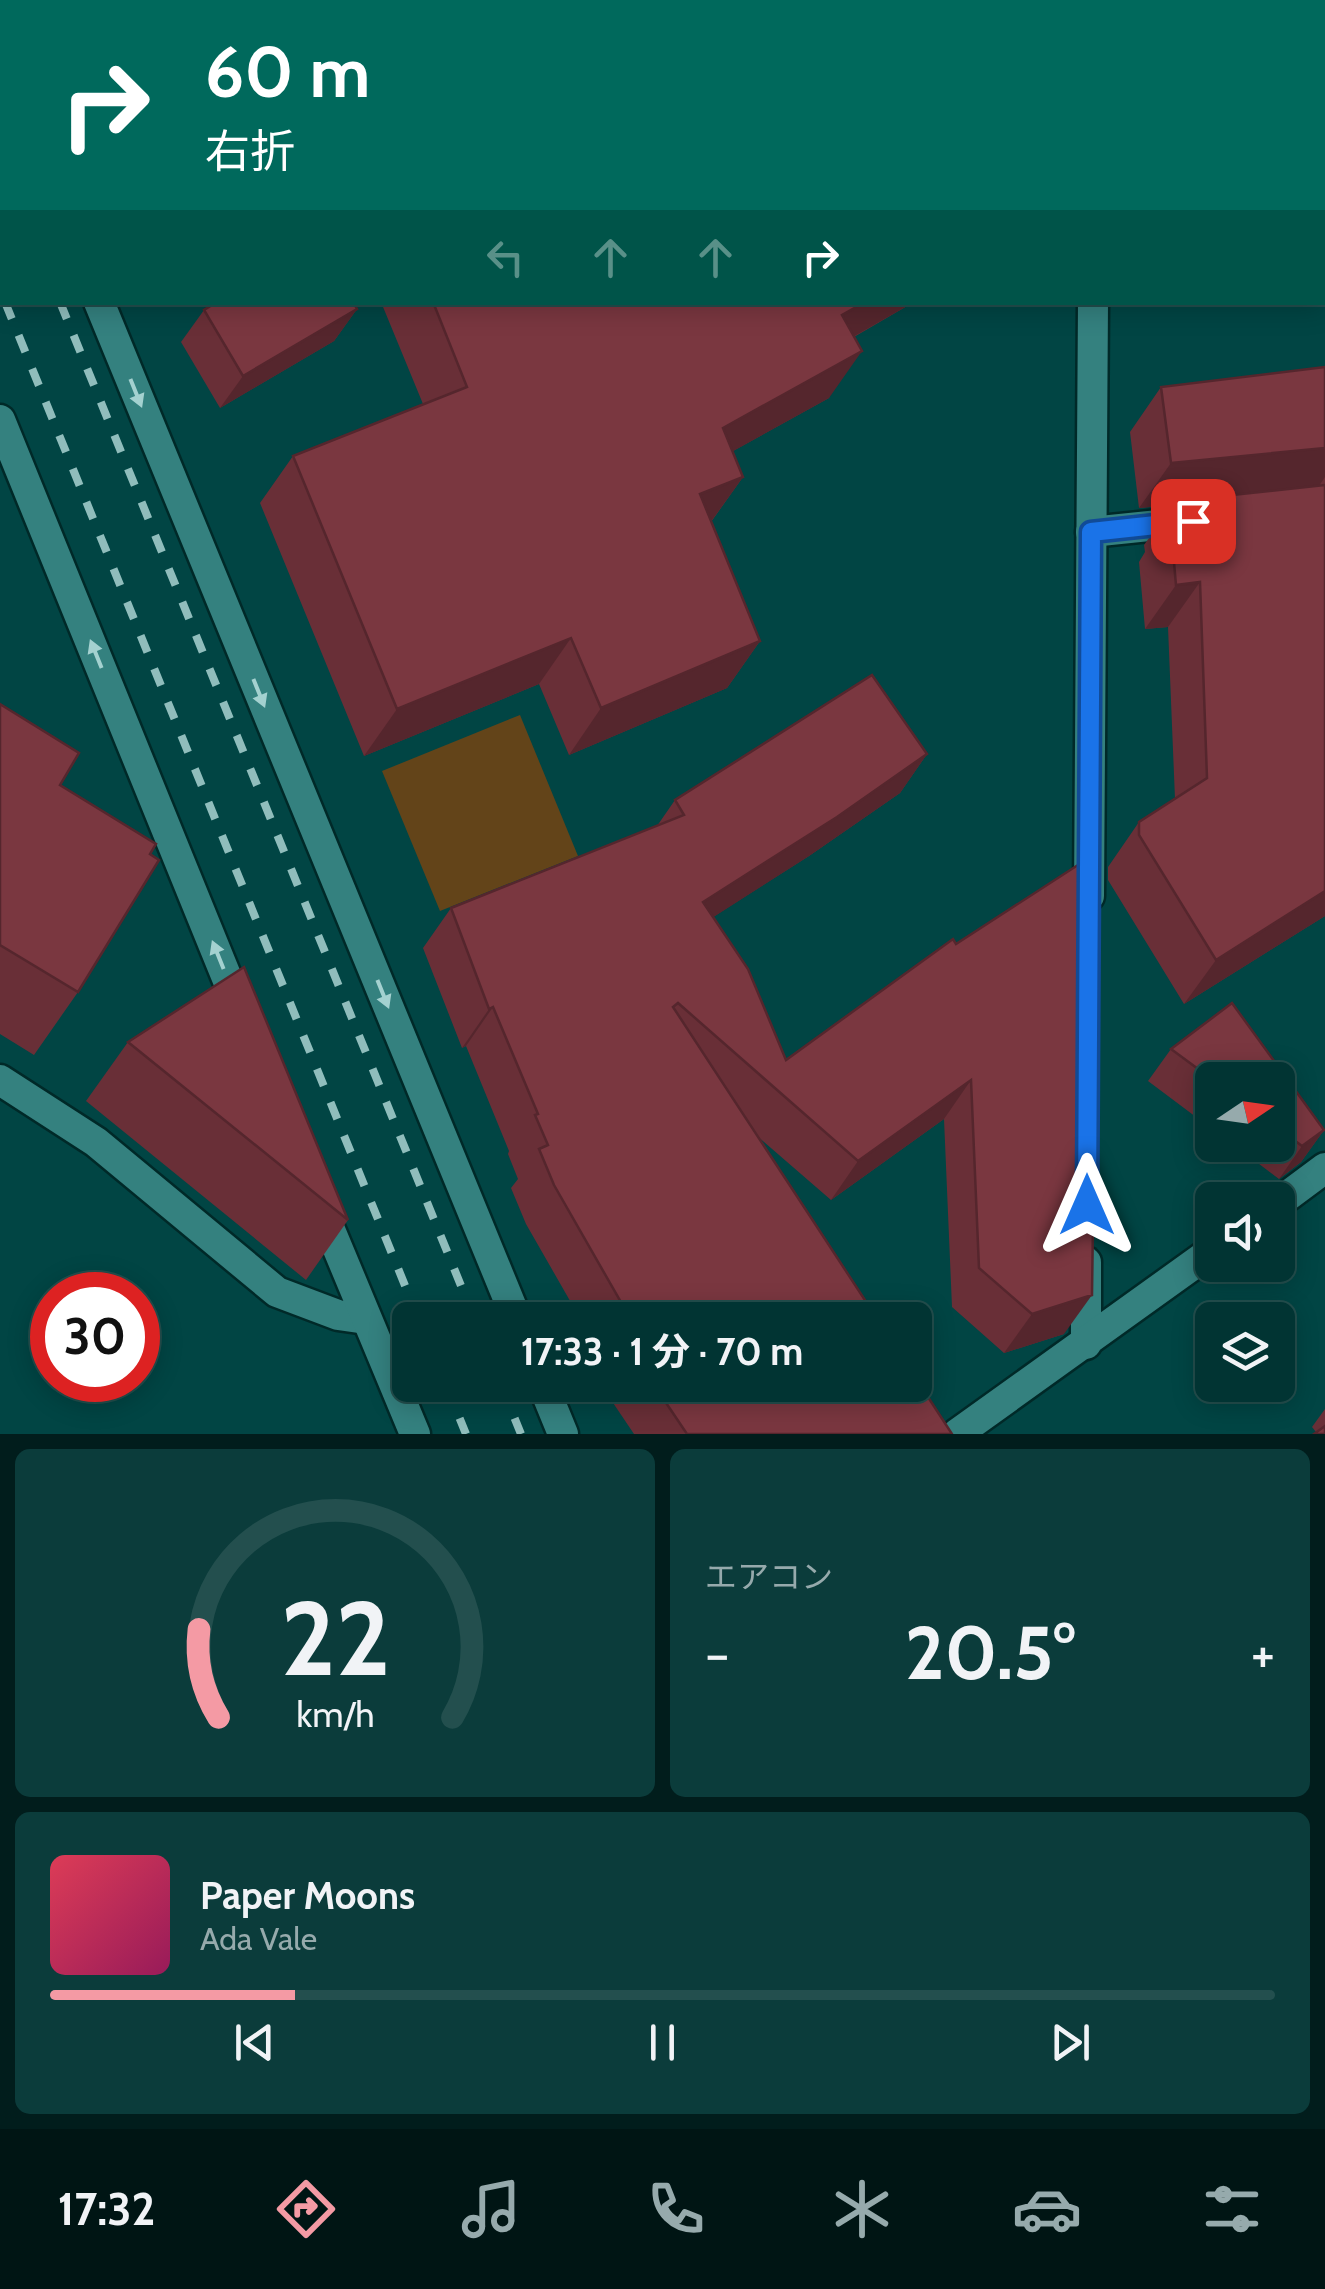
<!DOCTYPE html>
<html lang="ja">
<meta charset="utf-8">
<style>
:root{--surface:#013433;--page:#0b3c3b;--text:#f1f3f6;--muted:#96aaac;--line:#234f4e;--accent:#f49aa4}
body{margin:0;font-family:Cabin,"Noto Sans JP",sans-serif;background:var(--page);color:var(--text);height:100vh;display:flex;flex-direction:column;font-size:38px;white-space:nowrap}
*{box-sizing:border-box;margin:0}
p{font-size:32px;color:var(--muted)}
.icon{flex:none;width:55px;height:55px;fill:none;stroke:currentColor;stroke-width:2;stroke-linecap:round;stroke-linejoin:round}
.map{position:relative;height:1434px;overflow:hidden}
.side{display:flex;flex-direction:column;gap:15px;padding:15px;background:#011d1c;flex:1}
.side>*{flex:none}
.banner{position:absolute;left:0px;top:0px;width:1325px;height:305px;box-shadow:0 5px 25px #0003,0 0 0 2px var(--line);background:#00695c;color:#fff;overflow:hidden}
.needle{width:65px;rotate:77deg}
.controls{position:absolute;left:1195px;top:1062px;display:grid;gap:20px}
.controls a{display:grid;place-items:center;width:100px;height:100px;border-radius:15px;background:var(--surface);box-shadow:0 5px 25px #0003,0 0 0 2px var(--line);font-size:50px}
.speed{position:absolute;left:30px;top:1272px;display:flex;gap:20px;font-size:50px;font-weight:700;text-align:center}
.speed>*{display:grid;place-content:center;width:130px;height:130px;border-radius:50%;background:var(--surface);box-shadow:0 5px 25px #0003,0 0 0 2px var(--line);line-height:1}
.speed .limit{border:15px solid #d22;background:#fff;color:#111}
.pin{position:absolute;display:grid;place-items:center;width:85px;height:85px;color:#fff;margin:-42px;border-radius:20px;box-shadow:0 5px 15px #0006}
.me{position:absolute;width:110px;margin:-55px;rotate:0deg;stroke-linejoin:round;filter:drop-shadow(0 0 8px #0008)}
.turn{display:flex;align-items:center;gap:35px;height:210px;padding:0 40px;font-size:45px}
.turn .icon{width:130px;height:130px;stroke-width:2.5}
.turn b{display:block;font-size:70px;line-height:85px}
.lanes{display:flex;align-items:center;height:95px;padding:0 40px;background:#0003;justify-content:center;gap:50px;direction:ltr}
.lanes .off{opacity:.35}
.big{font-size:75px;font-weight:700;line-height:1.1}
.side .widget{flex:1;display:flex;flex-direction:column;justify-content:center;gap:15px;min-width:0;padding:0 35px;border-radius:15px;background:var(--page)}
.side .dial{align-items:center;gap:0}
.dial svg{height:260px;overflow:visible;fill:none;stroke:var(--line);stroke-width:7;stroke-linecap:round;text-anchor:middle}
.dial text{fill:var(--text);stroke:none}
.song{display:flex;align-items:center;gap:30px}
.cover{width:120px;height:120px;border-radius:15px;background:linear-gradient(135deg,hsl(350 70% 55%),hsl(330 70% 35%))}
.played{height:10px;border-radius:5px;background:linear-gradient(90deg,var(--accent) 20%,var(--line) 20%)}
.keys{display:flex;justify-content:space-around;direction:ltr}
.heat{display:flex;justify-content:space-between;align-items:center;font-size:55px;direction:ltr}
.side .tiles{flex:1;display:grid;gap:15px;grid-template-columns:1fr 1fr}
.widget:last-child{grid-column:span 2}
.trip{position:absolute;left:392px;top:1302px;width:540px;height:100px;border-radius:15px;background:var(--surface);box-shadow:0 5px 25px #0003,0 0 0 2px var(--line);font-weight:700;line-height:100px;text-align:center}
.tabs{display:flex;height:160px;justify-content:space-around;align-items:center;background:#001514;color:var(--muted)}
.tabs .icon{width:70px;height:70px}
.tabs .active{color:var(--accent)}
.tabs b{font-size:45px;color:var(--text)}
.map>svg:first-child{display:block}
</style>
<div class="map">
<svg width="1325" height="1434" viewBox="0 0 1325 1434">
<rect width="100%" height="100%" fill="#014544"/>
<!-- green -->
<path fill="#634419" d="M 520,715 L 578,856 L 440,911 L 382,771 Z"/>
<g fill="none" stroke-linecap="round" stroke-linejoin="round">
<!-- lane casing -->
<g stroke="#002928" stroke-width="35">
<path id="lane" d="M 1091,532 L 1197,521"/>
</g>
<!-- street casing -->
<g stroke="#002928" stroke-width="35">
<g id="street">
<path d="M 0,62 L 2,68"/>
<path d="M 99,302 L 517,1320"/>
<path d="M 0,420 L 242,1015"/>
<path d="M 1089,896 L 1093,302"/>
<path d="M 0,1080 L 96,1142 L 277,1292 L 338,1315 L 366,1319"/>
<path d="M 318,1201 L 415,1434"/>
<path d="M 1278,1203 L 1325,1168"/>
<path d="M 1086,1344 L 1086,1262"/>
<path d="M 543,1385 L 563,1434"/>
<path d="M 957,1434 L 1212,1251"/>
</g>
</g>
<!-- secondary casing -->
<g stroke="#002928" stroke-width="35">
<g id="secondary">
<path d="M 991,0 L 994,2"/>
<path d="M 1322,90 L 1325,90"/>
</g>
</g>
<!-- lane -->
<use href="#lane" stroke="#34817f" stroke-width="30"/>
<!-- street -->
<use href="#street" stroke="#34817f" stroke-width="30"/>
<!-- secondary -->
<use href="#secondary" stroke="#2b8b89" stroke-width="30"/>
<!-- rail -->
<g stroke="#90bdbc" stroke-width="8" stroke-dasharray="18 18" stroke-linecap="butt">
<path d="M 0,154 L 2,160"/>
<path d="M 5,302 L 419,1320"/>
<path d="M 60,302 L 475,1320"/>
<path d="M 446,1385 L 466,1434"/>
<path d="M 501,1385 L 521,1434"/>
</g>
</g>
<!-- wall -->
<g fill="#692f37">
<path d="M 58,0 L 175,0 L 176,2 L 59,2 Z"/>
<path d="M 264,0 L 681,0 L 679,1 L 680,2 L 265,2 Z"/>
<path d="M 783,0 L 868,0 L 864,2 L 785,2 Z"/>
<path d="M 1064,0 L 1325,0 L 1322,2 L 1066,2 Z"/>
<path d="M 381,302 L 914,302 L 854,337 L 829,398 L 733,451 L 743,477 L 711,522 L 760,641 L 727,688 L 569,755 L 539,684 L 364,756 L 260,503 L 293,456 L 423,404 Z"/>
<path d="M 357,309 L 334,341 L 220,408 L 181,342 L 204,310 Z"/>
<path d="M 1325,367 L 1325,916 L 1184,1004 L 1108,880 L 1108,867 L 1139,822 L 1175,799 L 1168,627 L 1145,629 L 1139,562 L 1145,552 L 1144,545 L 1173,505 L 1139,508 L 1130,432 L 1161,387 Z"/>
<path d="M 0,704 L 60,785 L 150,854 L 78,992 L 34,1055 L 0,1034 Z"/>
<path d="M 927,754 L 900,793 L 809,856 L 713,917 L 786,1060 L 953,939 L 1064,1334 L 1004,1353 L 952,1307 L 944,1119 L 831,1200 L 757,1136 L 878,1320 L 581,1320 L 526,1224 L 511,1188 L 518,1179 L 508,1154 L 509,1151 L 466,1046 L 462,1048 L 423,948 L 451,908 L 657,826 L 675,800 Z"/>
<path d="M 1232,1003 L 1324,1130 L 1301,1162 L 1279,1179 L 1234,1145 L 1278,1145 L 1278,1080 L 1212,1080 L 1212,1129 L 1148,1081 L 1171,1049 Z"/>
<path d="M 128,1042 L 348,1220 L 306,1280 L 86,1101 Z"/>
<path d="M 601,1385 L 915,1385 L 952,1434 L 634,1434 Z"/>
<path d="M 1325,1409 L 1325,1434 L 1316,1432 L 1312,1427 Z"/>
</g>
<!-- shaded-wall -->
<g fill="#55262d">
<path d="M 835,0 L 868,0 L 864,2 L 834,2 Z"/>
<rect x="1322" y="10" width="3" height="40"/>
<path d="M 865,302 L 914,302 L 809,362 L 842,315 Z"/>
<path d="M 357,309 L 334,341 L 220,408 L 243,376 Z"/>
<path d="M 862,351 L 829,398 L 690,475 L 723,428 Z"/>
<path d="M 1325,448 L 1325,477 L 1310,499 L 1176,501 L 1173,505 L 1139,508 L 1171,463 Z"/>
<path d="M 743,477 L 710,523 L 700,494 Z"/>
<path d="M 1200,582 L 1168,627 L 1145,629 L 1176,585 Z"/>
<path d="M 571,638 L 539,684 L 364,756 L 397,709 Z"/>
<path d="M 760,641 L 727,688 L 569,755 L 601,708 Z"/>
<path d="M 927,754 L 900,793 L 809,856 L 676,941 L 703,902 Z"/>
<path d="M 1325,891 L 1325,916 L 1184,1004 L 1216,960 Z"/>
<path d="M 493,1007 L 466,1046 L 462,1048 L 489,1009 Z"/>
<path d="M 971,1080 L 944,1119 L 831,1200 L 858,1161 Z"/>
<path d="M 1324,1130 L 1301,1162 L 1279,1179 L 1302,1146 Z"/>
<path d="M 1092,1295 L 1064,1334 L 1004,1353 L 1032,1314 Z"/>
</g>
<!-- building -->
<g fill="#7a3740" stroke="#55262d" stroke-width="2.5">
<path d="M 100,0 L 175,0 L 176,2 L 102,2 Z"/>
<path d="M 325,0 L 679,0 L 680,2 L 326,2 Z"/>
<path d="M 1128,0 L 1325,0 L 1325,10 L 1322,10 L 1322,2 L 1130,2 Z"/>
<path d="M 217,302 L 353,302 L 357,309 L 243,376 L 204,310 Z"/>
<path d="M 433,302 L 865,302 L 842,315 L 862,351 L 723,428 L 743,477 L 700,494 L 760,641 L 601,708 L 571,638 L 397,709 L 293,456 L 467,387 Z"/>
<path d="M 1325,367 L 1325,448 L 1171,463 L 1161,387 Z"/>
<path d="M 1325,485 L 1325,891 L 1216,960 L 1139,835 L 1139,822 L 1207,778 L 1200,582 L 1176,585 L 1170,517 L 1178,516 L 1176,501 Z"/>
<path d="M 872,675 L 927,754 L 837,817 L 703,902 L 748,969 L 786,1060 L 953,939 L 956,944 L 1098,852 L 1092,1295 L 1032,1314 L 979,1268 L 971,1080 L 858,1161 L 678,1003 L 673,1007 L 878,1320 L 616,1320 L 611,1310 L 622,1304 L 554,1185 L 539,1149 L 548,1145 L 535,1115 L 538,1114 L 493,1007 L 489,1009 L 451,908 L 684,815 L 675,800 Z"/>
<path d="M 0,704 L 79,753 L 60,785 L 156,844 L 150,854 L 159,860 L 78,992 L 0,945 Z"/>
<path d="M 244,967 L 348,1220 L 128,1042 Z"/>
<path d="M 1232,1003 L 1324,1130 L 1302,1146 L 1278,1128 L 1278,1080 L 1213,1080 L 1171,1049 Z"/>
<path d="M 915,1377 L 952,1434 L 687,1434 L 654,1385 L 915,1385 Z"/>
<path d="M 1325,1426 L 1325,1434 L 1314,1434 Z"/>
</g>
<!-- one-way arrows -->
<defs><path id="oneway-solid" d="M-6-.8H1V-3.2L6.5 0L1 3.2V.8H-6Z" transform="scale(2.5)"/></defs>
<g fill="#a4d1d0">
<use href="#oneway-solid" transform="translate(136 393) rotate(68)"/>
<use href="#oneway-solid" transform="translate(96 654) rotate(-112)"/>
<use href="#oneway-solid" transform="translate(259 693) rotate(68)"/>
<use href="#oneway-solid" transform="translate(218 955) rotate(-112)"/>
<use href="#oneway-solid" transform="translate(383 994) rotate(68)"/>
</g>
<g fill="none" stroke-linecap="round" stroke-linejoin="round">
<!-- route casing -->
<g stroke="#114b97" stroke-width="25">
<path id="route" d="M 1087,1205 L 1091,532 L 1193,521"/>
</g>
<!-- route -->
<use href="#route" stroke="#1a73e8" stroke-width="18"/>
</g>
</svg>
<div class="controls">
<a><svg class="needle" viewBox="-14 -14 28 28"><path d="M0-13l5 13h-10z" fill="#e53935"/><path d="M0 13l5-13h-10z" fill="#96aaac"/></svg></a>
<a><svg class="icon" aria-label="sound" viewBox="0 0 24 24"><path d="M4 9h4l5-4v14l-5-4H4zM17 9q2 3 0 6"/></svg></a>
<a><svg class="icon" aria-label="layers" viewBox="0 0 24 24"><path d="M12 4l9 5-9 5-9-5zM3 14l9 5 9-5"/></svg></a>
</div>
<div class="speed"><div class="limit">30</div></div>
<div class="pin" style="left:1193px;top:521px;background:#d93025"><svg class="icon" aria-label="arrive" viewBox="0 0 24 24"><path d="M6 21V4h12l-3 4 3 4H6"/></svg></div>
<svg class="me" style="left:1087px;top:1205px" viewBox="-20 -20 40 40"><path d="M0-17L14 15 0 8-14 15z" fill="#1a73e8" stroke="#fff" stroke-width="4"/></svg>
<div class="trip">17:33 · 1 分 · 70 m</div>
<div class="banner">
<div class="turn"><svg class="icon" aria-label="right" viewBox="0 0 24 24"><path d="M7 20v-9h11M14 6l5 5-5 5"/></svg><div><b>60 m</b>右折</div></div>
<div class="lanes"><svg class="icon off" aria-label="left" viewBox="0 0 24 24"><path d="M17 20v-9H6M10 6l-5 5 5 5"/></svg><svg class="icon off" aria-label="ahead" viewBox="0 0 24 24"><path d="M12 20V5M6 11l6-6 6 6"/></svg><svg class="icon off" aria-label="ahead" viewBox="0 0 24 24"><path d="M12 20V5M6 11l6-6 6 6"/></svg><svg class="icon" aria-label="right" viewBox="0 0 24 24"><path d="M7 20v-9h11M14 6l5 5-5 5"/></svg></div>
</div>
</div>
<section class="side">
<div class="tiles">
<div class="widget dial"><svg viewBox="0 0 100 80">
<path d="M14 69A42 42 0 1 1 86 69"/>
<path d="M14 69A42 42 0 0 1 8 42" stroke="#f49aa4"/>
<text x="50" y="56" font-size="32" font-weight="700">22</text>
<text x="50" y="72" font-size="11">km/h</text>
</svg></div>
<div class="widget"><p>エアコン</p>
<div class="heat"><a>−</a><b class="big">20.5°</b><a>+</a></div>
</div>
<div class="widget">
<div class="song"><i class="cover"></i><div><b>Paper Moons</b><p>Ada Vale</p></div></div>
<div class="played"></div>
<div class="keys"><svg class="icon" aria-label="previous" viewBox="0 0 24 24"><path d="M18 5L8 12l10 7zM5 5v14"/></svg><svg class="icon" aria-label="pause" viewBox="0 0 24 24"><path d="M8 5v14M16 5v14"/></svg><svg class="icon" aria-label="next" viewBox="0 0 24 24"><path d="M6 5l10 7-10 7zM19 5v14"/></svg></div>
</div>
</div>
</section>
<nav class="tabs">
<b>17:32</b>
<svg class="icon active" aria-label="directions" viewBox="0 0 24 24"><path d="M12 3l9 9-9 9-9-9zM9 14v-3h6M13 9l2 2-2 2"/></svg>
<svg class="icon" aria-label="music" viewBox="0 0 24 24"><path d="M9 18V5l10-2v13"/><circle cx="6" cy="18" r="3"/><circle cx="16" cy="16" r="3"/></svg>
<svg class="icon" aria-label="phone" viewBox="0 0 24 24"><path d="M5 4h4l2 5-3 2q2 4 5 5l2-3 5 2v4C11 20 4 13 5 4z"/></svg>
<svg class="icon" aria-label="climate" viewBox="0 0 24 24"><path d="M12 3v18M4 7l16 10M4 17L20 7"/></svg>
<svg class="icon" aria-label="car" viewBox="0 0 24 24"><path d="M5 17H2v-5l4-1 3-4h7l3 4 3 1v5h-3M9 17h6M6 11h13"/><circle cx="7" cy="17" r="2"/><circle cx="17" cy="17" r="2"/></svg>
<svg class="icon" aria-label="filters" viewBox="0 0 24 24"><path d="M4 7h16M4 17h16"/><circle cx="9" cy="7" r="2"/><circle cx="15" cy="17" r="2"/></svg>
</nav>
